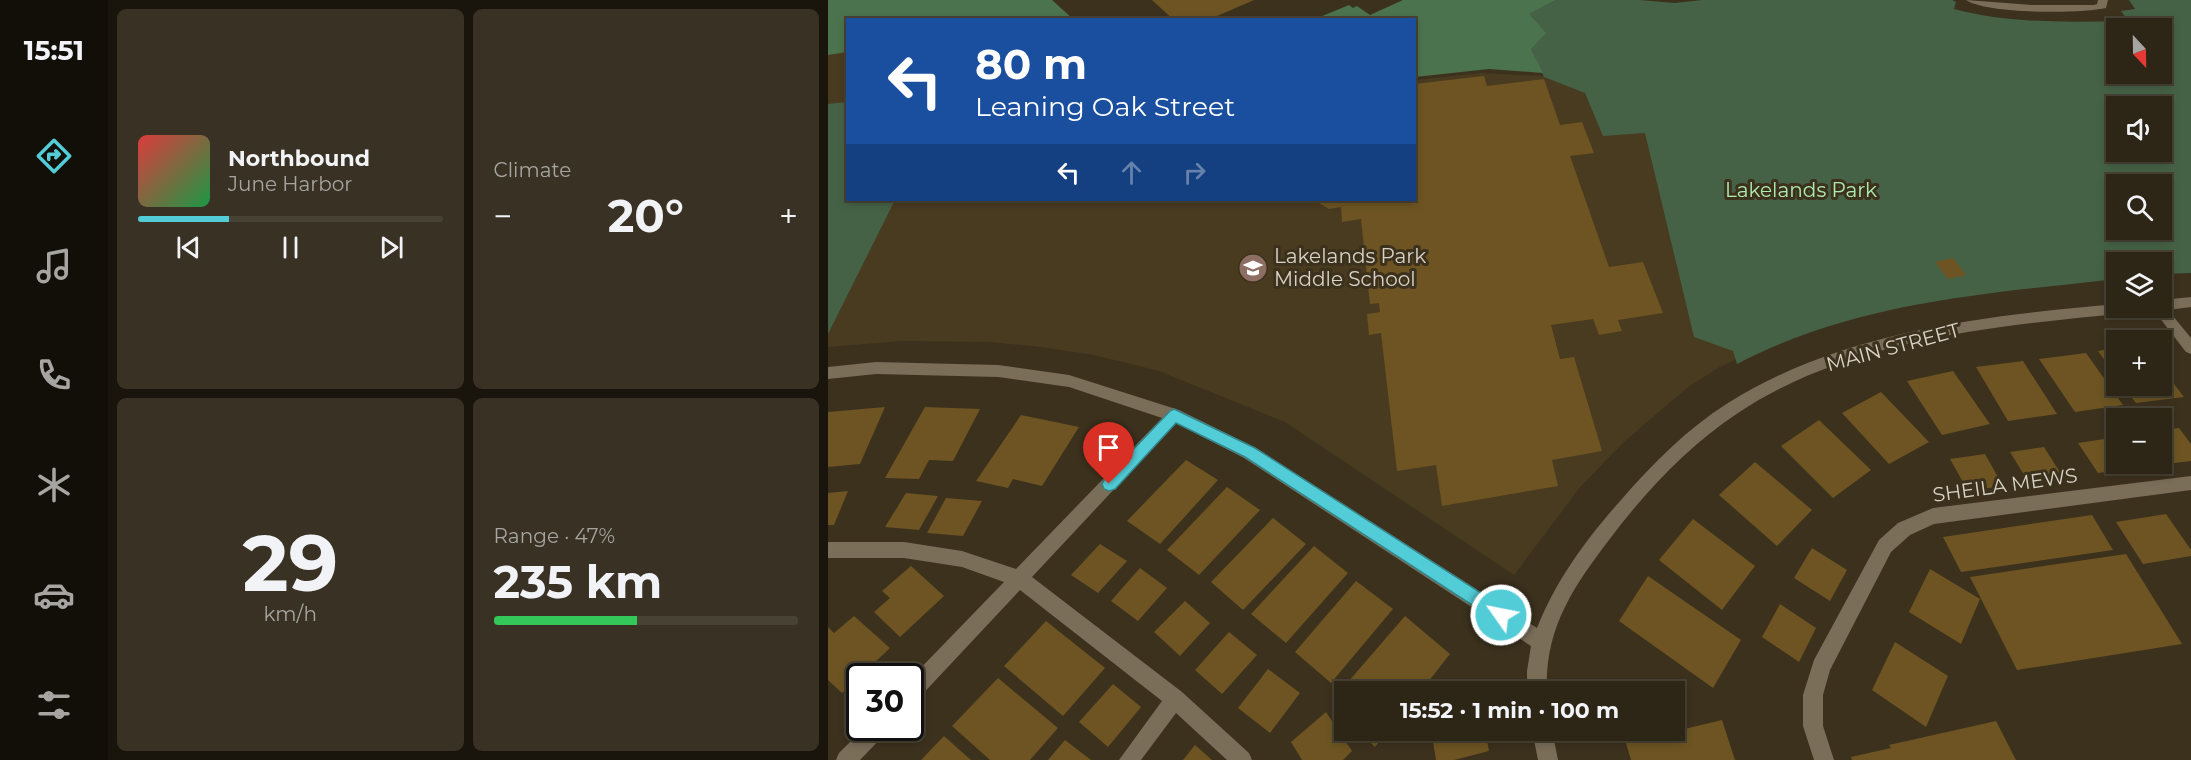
<!DOCTYPE html>
<meta charset="utf-8">
<style>
:root{--surface:#2d2516;--page:#393123;--text:#f1f3f6;--muted:#a7a5a1;--line:#484235;--accent:#52ccd6}
body{margin:0;font-family:Montserrat,sans-serif;background:var(--page);color:var(--text);height:100vh;display:flex;flex-direction:column;font-size:22px;white-space:nowrap}
*{box-sizing:border-box;margin:0}
p{font-size:20px;color:var(--muted)}
.icon{flex:none;width:33px;height:33px;fill:none;stroke:currentColor;stroke-width:2;stroke-linecap:round;stroke-linejoin:round}
.map{position:relative;flex:1;overflow:hidden}
.panel{display:flex;flex-direction:column;gap:9px;padding:9px;background:#19140c;width:720px}
.panel>*{flex:none}
.banner{position:absolute;left:18px;top:18px;width:570px;height:183px;border-radius:0px;box-shadow:0 3px 9px #0003,0 0 0 2px var(--line);background:#1a4fa0;color:#fff;overflow:hidden}
.needle{width:39px;rotate:158deg}
.buttons{position:absolute;left:1278px;top:18px;display:grid;gap:12px}
.buttons a{display:grid;place-items:center;width:66px;height:66px;border-radius:0px;background:var(--surface);box-shadow:0 3px 9px #0003,0 0 0 2px var(--line);font-size:30px}
.speed{position:absolute;left:18px;top:663px;display:flex;gap:12px;font-size:30px;font-weight:700;text-align:center}
.speed>*{display:grid;place-content:center;width:78px;height:78px;border-radius:50%;background:var(--surface);box-shadow:0 3px 9px #0003,0 0 0 2px var(--line);line-height:1}
.speed .limit{border:3px solid #111;border-radius:9px;background:#fff;color:#111}
.pin{position:absolute;display:grid;place-items:center;width:51px;height:51px;color:#fff;margin:-62px -26px;border-radius:50% 50% 50% 0;rotate:-45deg;box-shadow:0 0 6px #0007}
.pin .icon{rotate:45deg}
.me{position:absolute;width:66px;margin:-33px;rotate:303deg;stroke-linejoin:round;filter:drop-shadow(0 0 4px #0008)}
.turn{display:flex;align-items:center;gap:21px;height:126px;padding:0 30px;font-size:27px}
.turn .icon{width:78px;height:78px;stroke-width:2.5}
.turn b{display:block;font-size:42px;line-height:51px}
.lanes{display:flex;align-items:center;height:57px;padding:0 30px;background:#0003;justify-content:center;gap:30px;direction:ltr}
.lanes .off{opacity:.35}
.big{font-size:45px;font-weight:700;line-height:1.1}
.panel .widget{flex:1;display:flex;flex-direction:column;justify-content:center;gap:9px;min-width:0;padding:0 21px;border-radius:9px;background:var(--page)}
.panel .dial{align-items:center;gap:0}
.dial b{font-size:78px;line-height:1}
.song{display:flex;align-items:center;gap:18px}
.cover{width:72px;height:72px;border-radius:9px;background:linear-gradient(135deg,hsl(0 70% 55%),hsl(140 70% 35%))}
.played{height:6px;border-radius:3px;background:linear-gradient(90deg,var(--accent) 30%,var(--line) 30%)}
.keys{display:flex;justify-content:space-around;direction:ltr}
.heat{display:flex;justify-content:space-between;align-items:center;font-size:33px;direction:ltr}
.charge{height:9px;border-radius:4px;background:linear-gradient(90deg,#34c759 47%,var(--line) 0)}
.panel .tiles{flex:1;display:grid;gap:9px;grid-template-columns:repeat(2,1fr)}
.trip{position:absolute;left:506px;top:681px;width:351px;height:60px;border-radius:0px;background:var(--surface);box-shadow:0 3px 9px #0003,0 0 0 2px var(--line);font-weight:700;line-height:60px;text-align:center}
main{display:flex;flex:1;min-height:0}
.tab-bar{display:flex;flex-direction:column;width:108px;justify-content:space-around;align-items:center;background:#120f09;color:var(--muted)}
.tab-bar .icon{width:42px;height:42px}
.tab-bar .selected{color:var(--accent)}
.tab-bar b{font-size:27px;color:var(--text)}
.map>svg:first-child{display:block}
</style>
<main>
<nav class="tab-bar">
<b>15:51</b>
<svg class="icon selected" aria-label="directions" viewBox="0 0 24 24"><path d="M12 3l9 9-9 9-9-9zM9 14v-3h6M13 9l2 2-2 2"/></svg>
<svg class="icon" aria-label="music" viewBox="0 0 24 24"><path d="M9 18V5l10-2v13"/><circle cx="6" cy="18" r="3"/><circle cx="16" cy="16" r="3"/></svg>
<svg class="icon" aria-label="phone" viewBox="0 0 24 24"><path d="M5 4h4l2 5-3 2q2 4 5 5l2-3 5 2v4C11 20 4 13 5 4z"/></svg>
<svg class="icon" aria-label="climate" viewBox="0 0 24 24"><path d="M12 3v18M4 7l16 10M4 17L20 7"/></svg>
<svg class="icon" aria-label="car" viewBox="0 0 24 24"><path d="M5 17H2v-5l4-1 3-4h7l3 4 3 1v5h-3M9 17h6M6 11h13"/><circle cx="7" cy="17" r="2"/><circle cx="17" cy="17" r="2"/></svg>
<svg class="icon" aria-label="filters" viewBox="0 0 24 24"><path d="M4 7h16M4 17h16"/><circle cx="9" cy="7" r="2"/><circle cx="15" cy="17" r="2"/></svg>
</nav>
<section class="panel">
<div class="tiles">
<div class="widget">
<div class="song"><i class="cover"></i><div><b>Northbound</b><p>June Harbor</p></div></div>
<div class="played"></div>
<div class="keys"><svg class="icon" aria-label="previous" viewBox="0 0 24 24"><path d="M18 5L8 12l10 7zM5 5v14"/></svg><svg class="icon" aria-label="pause" viewBox="0 0 24 24"><path d="M8 5v14M16 5v14"/></svg><svg class="icon" aria-label="next" viewBox="0 0 24 24"><path d="M6 5l10 7-10 7zM19 5v14"/></svg></div>
</div>
<div class="widget"><p>Climate</p>
<div class="heat"><a>−</a><b class="big">20°</b><a>+</a></div>
</div>
<div class="widget dial"><b>29</b><p>km/h</p></div>
<div class="widget"><p>Range · 47%</p><b class="big">235 km</b><div class="charge"></div></div>
</div>
</section>
<div class="map">
<svg width="1363" height="760" viewBox="0 0 1363 760">
<rect width="100%" height="100%" fill="#3c311d"/>
<!-- built -->
<path fill="#493b20" d="M 19,43 L 20,200 L 586,200 L 587,80 L 652,73 L 716,76 L 757,93 L 805,83 L 917,355 L 890,368 L 859,388 L 797,441 L 753,486 L 686,575 L 457,422 L 331,371 L 266,355 L 213,347 L 161,342 L 74,341 L 0,347 L 0,44 Z"/>
<!-- green -->
<g fill="#456246" fill-rule="evenodd">
<path d="M 728,0 L 811,0 L 847,3 L 874,0 L 1124,0 L 1128,2 L 1126,9 C 1183,24 1241,22 1300,21 L 1293,11 L 1307,9 L 1301,0 L 1363,0 L 1363,273 L 1334,274 L 1334,262 L 1288,262 L 1288,279 C 1157,294 1030,301 909,364 L 905,351 L 866,337 L 817,133 L 775,136 L 757,93 L 716,77 L 703,49 L 700,14 ZM 1288,28 L 1334,28 L 1334,74 L 1288,74 ZM 1288,106 L 1334,106 L 1334,152 L 1288,152 ZM 1288,184 L 1334,184 L 1334,230 L 1288,230 Z"/>
<path d="M 19,102 L 20,200 L 67,200 L 0,334 L 0,104 Z"/>
</g>
<!-- forest -->
<g fill="#4b734d">
<path d="M 0,0 L 224,0 L 245,19 L 20,20 L 19,52 L 0,55 Z"/>
<path d="M 575,0 L 728,0 L 701,14 L 718,33 L 703,49 L 715,73 L 661,69 L 587,77 L 586,20 L 487,19 L 521,5 L 525,8 L 529,6 L 542,15 Z"/>
</g>
<!-- building -->
<g fill="#6d5422">
<path d="M 324,0 L 426,0 L 380,20 L 346,20 Z"/>
<path d="M 656,76 L 659,86 L 716,79 L 732,125 L 754,122 L 766,153 L 742,156 L 781,267 L 815,262 L 835,313 L 790,320 L 794,331 L 771,335 L 765,319 L 723,325 L 732,359 L 746,357 L 774,451 L 724,460 L 730,486 L 614,506 L 608,465 L 569,471 L 553,333 L 541,335 L 539,314 L 552,312 L 551,303 L 542,304 L 533,219 L 514,222 L 513,207 L 501,209 L 491,203 L 491,200 L 586,200 L 586,84 Z"/>
<path d="M 1125,258 L 1138,275 L 1120,279 L 1107,262 Z"/>
<path d="M 1288,348 L 1288,376 L 1270,351 Z"/>
<path d="M 1258,353 L 1295,405 L 1247,412 L 1211,359 Z"/>
<path d="M 1195,361 L 1229,414 L 1180,421 L 1148,367 Z"/>
<path d="M 1334,368 L 1356,397 L 1308,403 L 1295,386 L 1334,386 Z"/>
<path d="M 1125,371 L 1162,424 L 1114,435 L 1079,381 Z"/>
<path d="M 1053,392 L 1101,442 L 1061,464 L 1014,413 Z"/>
<path d="M 57,407 L 32,464 L 0,467 L 0,412 Z"/>
<path d="M 97,407 L 152,409 L 125,461 L 101,460 L 91,479 L 57,478 Z"/>
<path d="M 193,415 L 251,427 L 214,486 L 185,479 L 180,488 L 148,481 Z"/>
<path d="M 991,420 L 1043,470 L 1005,498 L 953,446 Z"/>
<path d="M 1351,428 L 1363,444 L 1363,461 L 1338,464 L 1334,457 L 1334,430 Z"/>
<path d="M 1283,438 L 1288,447 L 1288,464 L 1300,464 L 1304,469 L 1270,473 L 1250,443 Z"/>
<path d="M 1216,447 L 1235,477 L 1201,483 L 1182,452 Z"/>
<path d="M 1157,454 L 1175,486 L 1140,491 L 1122,459 Z"/>
<path d="M 358,460 L 390,480 L 332,544 L 299,521 Z"/>
<path d="M 927,462 L 984,510 L 949,546 L 891,495 Z"/>
<path d="M 399,487 L 432,510 L 371,575 L 339,550 Z"/>
<path d="M 20,491 L 6,525 L 0,525 L 0,493 Z"/>
<path d="M 78,493 L 110,496 L 91,530 L 57,527 Z"/>
<path d="M 118,498 L 154,501 L 135,536 L 99,533 Z"/>
<path d="M 1338,514 L 1363,550 L 1363,556 L 1315,564 L 1288,522 Z"/>
<path d="M 1264,515 L 1285,550 L 1133,572 L 1115,537 Z"/>
<path d="M 445,518 L 478,544 L 415,610 L 383,582 Z"/>
<path d="M 865,519 L 927,566 L 894,610 L 831,560 Z"/>
<path d="M 272,544 L 299,561 L 270,593 L 243,575 Z"/>
<path d="M 486,546 L 520,573 L 458,643 L 423,614 Z"/>
<path d="M 984,548 L 1019,570 L 1002,601 L 966,578 Z"/>
<path d="M 1298,554 L 1354,644 L 1189,670 L 1142,577 Z"/>
<path d="M 83,566 L 116,596 L 72,637 L 46,612 L 62,598 L 54,591 Z"/>
<path d="M 312,568 L 339,588 L 310,621 L 283,601 Z"/>
<path d="M 1102,569 L 1152,599 L 1133,644 L 1081,612 Z"/>
<path d="M 820,576 L 913,640 L 885,688 L 791,621 Z"/>
<path d="M 528,581 L 565,609 L 503,683 L 467,652 Z"/>
<path d="M 357,601 L 382,623 L 352,656 L 326,632 Z"/>
<path d="M 952,604 L 988,628 L 971,662 L 934,637 Z"/>
<path d="M 26,616 L 62,648 L 14,693 L 0,680 L 0,627 L 6,633 Z"/>
<path d="M 577,616 L 622,654 L 592,692 L 517,692 L 514,689 Z"/>
<path d="M 218,621 L 277,668 L 235,716 L 176,666 Z"/>
<path d="M 401,632 L 429,655 L 394,694 L 367,670 Z"/>
<path d="M 1067,642 L 1120,676 L 1098,727 L 1044,690 Z"/>
<path d="M 440,669 L 472,693 L 442,733 L 410,708 Z"/>
<path d="M 170,678 L 230,728 L 202,760 L 162,760 L 124,726 Z"/>
<path d="M 834,679 L 839,692 L 789,692 L 789,691 Z"/>
<path d="M 285,684 L 313,707 L 280,747 L 251,722 Z"/>
<path d="M 498,712 L 524,751 L 515,760 L 474,760 L 463,742 Z"/>
<path d="M 894,720 L 907,760 L 803,760 L 798,743 Z"/>
<path d="M 1168,721 L 1188,760 L 1024,760 L 1023,757 L 1063,748 L 1061,745 Z"/>
<path d="M 529,730 L 560,730 L 547,747 Z"/>
<path d="M 603,730 L 657,730 L 661,751 L 626,760 L 608,760 Z"/>
<path d="M 116,736 L 143,760 L 93,760 Z"/>
<path d="M 237,740 L 263,760 L 220,760 Z"/>
<path d="M 367,745 L 384,760 L 355,760 Z"/>
</g>
<g fill="none" stroke-linecap="round" stroke-linejoin="round">
<!-- minor -->
<g fill="#7a6e59" fill-rule="evenodd">
<path d="M 1138,0 L 1204,5 L 1266,5 L 1269,4 L 1270,0 L 1280,0 L 1278,8 C 1253,14 1158,14 1138,0 Z"/>
<path d="M 1363,297 L 1363,307 L 1340,310 L 1363,338 L 1363,354 L 1358,352 L 1324,308 L 1334,308 L 1334,300 Z"/>
<path d="M 1288,304 L 1288,308 L 1309,308 L 1302,313 C 1173,325 1020,339 910,413 C 859,447 817,492 781,540 C 745,587 716,630 719,692 L 699,692 L 699,671 L 703,646 L 416,458 L 348,423 L 204,577 L 354,692 L 421,753 L 424,760 L 399,760 L 348,713 L 313,760 L 291,760 L 334,701 L 192,590 L 89,700 L 82,702 L 82,679 L 176,582 L 134,567 L 76,558 L 0,558 L 0,542 L 76,542 L 134,551 L 188,569 L 334,418 L 241,387 L 170,377 L 48,374 L 0,379 L 0,367 L 48,362 L 170,365 L 241,375 L 351,410 L 428,448 L 709,628 C 728,580 759,538 793,500 C 825,463 859,429 900,403 C 1014,331 1157,316 1288,304 Z"/>
<path d="M 1363,476 L 1363,490 L 1106,524 L 1082,535 L 1063,552 L 1002,670 L 995,695 L 995,726 L 1006,760 L 986,760 L 975,726 L 975,695 L 986,660 L 1051,540 L 1070,523 L 1105,508 Z"/>
<path d="M 36,728 L 59,728 L 56,735 L 32,760 L 8,760 L 11,753 Z"/>
<path d="M 704,730 L 724,730 L 730,760 L 710,760 Z"/>
</g>
</g>
<!-- route -->
<path fill="#52ccd6" stroke="#35858b" stroke-width="1.5" d="M 346,409 L 427,448 L 678,609 L 681,615 L 678,620 L 673,623 L 667,620 L 417,457 L 348,423 L 287,489 L 281,491 L 276,489 L 274,484 L 276,480 L 342,411 Z"/>
<!-- icons -->
<defs>
<g id="school-disc" transform="scale(1.5)"><circle r="9.5" fill="#8d6e63" stroke="#3c311d"/><path d="M0-5L7-2L0 1L-7-2ZM-4 1L0 2.5L4 1V4Q0 6-4 4Z" fill="#fff"/></g>
</defs>
<g fill-rule="evenodd">
<use href="#school-disc" x="425" y="268"/>
</g>
<g text-anchor="middle" stroke-width="6" stroke-linejoin="round" paint-order="stroke">
<!-- park labels -->
<g font-size="20" fill="#acebae" stroke="#3c311d">
<text x="973" y="197">Lakelands Park</text>
</g>
<!-- poi labels -->
<g font-size="20" fill="#d8d2c6" stroke="#3c311d" text-anchor="start">
<text x="446" y="263">Lakelands Park<tspan x="446" dy="23">Middle School</tspan></text>
</g>
<!-- street labels -->
<g font-size="20" fill="#d8d2c6" stroke="#3c311d">
<text transform="translate(1065 347) rotate(-15)" y="7">MAIN STREET</text>
<text transform="translate(1177 485) rotate(-8)" y="7">SHEILA MEWS</text>
</g>
</g>
</svg>
<div class="buttons">
<a><svg class="needle" viewBox="-14 -14 28 28"><path d="M0-13l5 13h-10z" fill="#e53935"/><path d="M0 13l5-13h-10z" fill="#a7a5a1"/></svg></a>
<a><svg class="icon" aria-label="sound" viewBox="0 0 24 24"><path d="M4 9h4l5-4v14l-5-4H4zM17 9q2 3 0 6"/></svg></a>
<a><svg class="icon" aria-label="search" viewBox="0 0 24 24"><circle cx="10" cy="10" r="6"/><path d="M15 15l6 6"/></svg></a>
<a><svg class="icon" aria-label="layers" viewBox="0 0 24 24"><path d="M12 4l9 5-9 5-9-5zM3 14l9 5 9-5"/></svg></a>
<a>+</a>
<a>−</a>
</div>
<div class="speed"><div class="limit">30</div></div>
<div class="pin" style="left:281px;top:484px;background:#d93025"><svg class="icon" aria-label="arrive" viewBox="0 0 24 24"><path d="M6 21V4h12l-3 4 3 4H6"/></svg></div>
<svg class="me" style="left:673px;top:615px" viewBox="-20 -20 40 40"><circle r="17" fill="#52ccd6" stroke="#fff" stroke-width="3"/><path d="M0-11L8 9 0 5-8 9z" fill="#fff"/></svg>
<div class="trip">15:52 · 1 min · 100 m</div>
<div class="banner">
<div class="turn"><svg class="icon" aria-label="left" viewBox="0 0 24 24"><path d="M17 20v-9H6M10 6l-5 5 5 5"/></svg><div><b>80 m</b>Leaning Oak Street</div></div>
<div class="lanes"><svg class="icon" aria-label="left" viewBox="0 0 24 24"><path d="M17 20v-9H6M10 6l-5 5 5 5"/></svg><svg class="icon off" aria-label="ahead" viewBox="0 0 24 24"><path d="M12 20V5M6 11l6-6 6 6"/></svg><svg class="icon off" aria-label="right" viewBox="0 0 24 24"><path d="M7 20v-9h11M14 6l5 5-5 5"/></svg></div>
</div>
</div>
</main>
